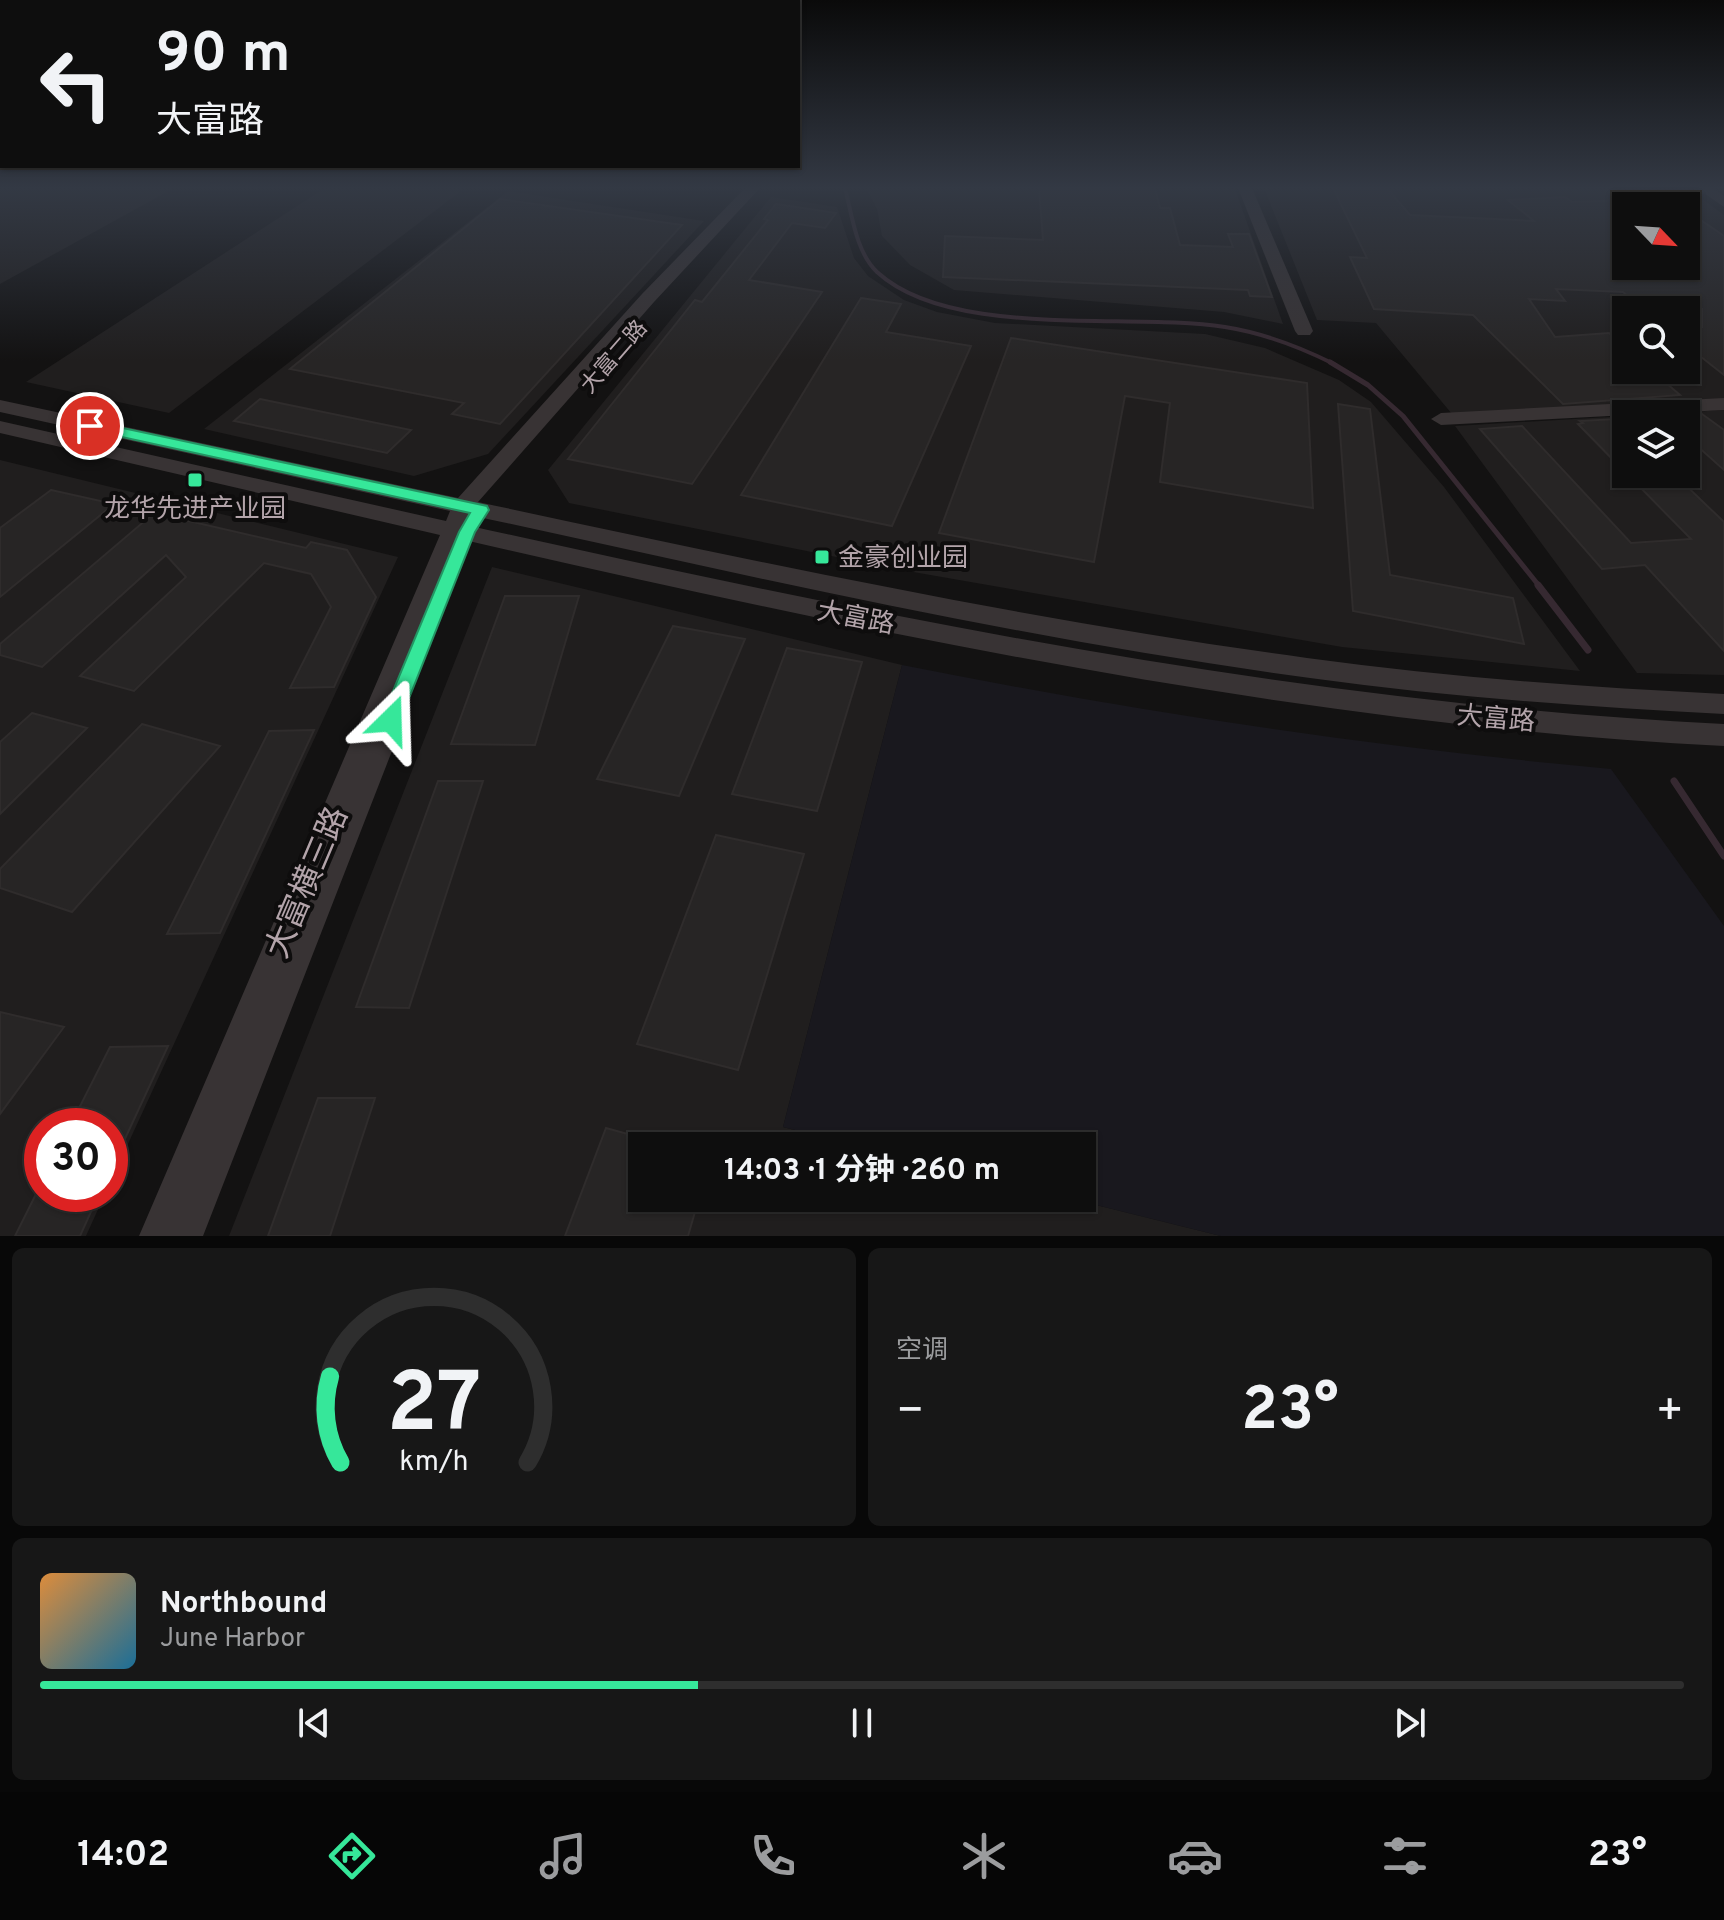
<!DOCTYPE html>
<html lang="zh">
<meta charset="utf-8">
<style>
:root{--surface:#0e0e0e;--page:#171717;--text:#f1f3f6;--muted:#9b9c9e;--line:#2e2e2e;--accent:#36e79a}
body{margin:0;font-family:Overpass,"Noto Sans SC",sans-serif;background:var(--page);color:var(--text);height:100vh;display:flex;flex-direction:column;font-size:30px;white-space:nowrap}
*{box-sizing:border-box;margin:0}
p{font-size:26px;color:var(--muted)}
.icon{flex:none;width:44px;height:44px;fill:none;stroke:currentColor;stroke-width:2;stroke-linecap:round;stroke-linejoin:round}
.map{position:relative;height:1236px;overflow:hidden}
.drawer{display:flex;flex-direction:column;gap:12px;padding:12px;background:#080808;flex:1}
.drawer>*{flex:none}
.top-card{position:absolute;left:0px;top:0px;width:800px;height:168px;box-shadow:0 2px 6px #0004,0 0 0 2px var(--line);background:#0e0e0e;color:var(--text);overflow:hidden}
.needle{width:52px;rotate:115deg}
.buttons{position:absolute;left:1612px;top:192px;display:grid;gap:16px}
.buttons a{display:grid;place-items:center;width:88px;height:88px;border-radius:0px;background:var(--surface);box-shadow:0 2px 6px #0004,0 0 0 2px var(--line);font-size:40px}
.speed{position:absolute;left:24px;top:1108px;display:flex;gap:16px;font-size:40px;font-weight:700;text-align:center}
.speed>*{display:grid;place-content:center;width:104px;height:104px;border-radius:50%;background:var(--surface);box-shadow:0 2px 6px #0004,0 0 0 2px var(--line);line-height:1}
.speed .limit{border:12px solid #d22;background:#fff;color:#111}
.pin{position:absolute;display:grid;place-items:center;width:68px;height:68px;color:#fff;margin:-34px;border:4px solid #fff;border-radius:50%;box-shadow:0 2px 8px #0007}
.me{position:absolute;width:88px;margin:-44px;rotate:22deg;stroke-linejoin:round;filter:drop-shadow(0 0 6px #0008)}
.turn{display:flex;align-items:center;gap:28px;height:168px;padding:0 24px;font-size:36px}
.turn .icon{width:104px;height:104px;stroke-width:2.5}
.turn b{display:block;font-size:56px;line-height:68px}
.big{font-size:60px;font-weight:700;line-height:1.1}
.drawer .card{flex:1;display:flex;flex-direction:column;justify-content:center;gap:12px;min-width:0;padding:0 28px;border-radius:12px;background:var(--page)}
.drawer .dial{align-items:center;gap:0}
.dial svg{height:208px;overflow:visible;fill:none;stroke:var(--line);stroke-width:7;stroke-linecap:round;text-anchor:middle}
.dial text{fill:var(--text);stroke:none}
.song{display:flex;align-items:center;gap:24px}
.cover{width:96px;height:96px;border-radius:12px;background:linear-gradient(135deg,hsl(30 70% 55%),hsl(200 70% 35%))}
.played{height:8px;border-radius:4px;background:linear-gradient(90deg,var(--accent) 40%,var(--line) 40%)}
.keys{display:flex;justify-content:space-around;direction:ltr}
.heat{display:flex;justify-content:space-between;align-items:center;font-size:44px;direction:ltr}
.drawer .tiles{flex:1;display:grid;gap:12px;grid-template-columns:1fr 1fr}
.card:last-child{grid-column:span 2}
.trip{position:absolute;left:628px;top:1132px;width:468px;height:80px;border-radius:0px;background:var(--surface);box-shadow:0 2px 6px #0004,0 0 0 2px var(--line);font-weight:700;line-height:80px;text-align:center}
.dock{display:flex;height:128px;justify-content:space-around;align-items:center;background:#060606;color:var(--muted)}
.dock .icon{width:56px;height:56px}
.dock .selected{color:var(--accent)}
.dock b{font-size:36px;color:var(--text)}
.map>svg:first-child{display:block}
</style>
<div class="map">
<svg width="1724" height="1236" viewBox="0 0 1724 1236">
<rect width="100%" height="100%" fill="#131212"/>
<!-- built -->
<g fill="#201e1e" fill-rule="evenodd">
<path d="M 0,188 L 174,188 L 0,284 Z"/>
<path d="M 325,188 L 465,188 L 169,413 L 26,382 Z"/>
<path d="M 866,188 L 1235,189 L 1283,324 L 1224,312 L 954,290 L 910,265 L 882,236 L 877,209 Z"/>
<path d="M 1264,188 L 1688,188 L 1724,215 L 1724,399 L 1452,414 L 1376,323 L 1317,320 ZM 1626,206 L 1686,206 L 1686,266 L 1626,266 ZM 1626,310 L 1686,310 L 1686,370 L 1626,370 Z"/>
<path d="M 508,191 L 704,221 L 488,454 L 414,476 L 204,429 Z"/>
<path d="M 771,197 L 837,207 L 854,258 L 868,276 L 904,300 L 937,312 L 995,323 L 1205,334 L 1265,348 L 1339,380 L 1371,402 L 1444,487 L 1580,671 L 1342,647 L 896,569 L 569,503 L 548,470 Z"/>
<path d="M 1724,410 L 1724,675 L 1637,673 L 1455,426 L 1626,416 L 1626,474 L 1686,474 L 1686,414 L 1656,414 Z"/>
<path d="M 0,460 L 398,557 L 110,1183 L 110,1126 L 42,1126 L 42,1194 L 105,1194 L 86,1236 L 0,1236 Z"/>
<path d="M 492,567 L 902,665 L 783,1127 L 858,1146 L 642,1146 L 642,1198 L 1068,1198 L 1221,1236 L 229,1236 Z"/>
</g>
<!-- green -->
<path fill="#19181e" d="M 902,665 C 1137,712 1372,747 1611,769 L 1724,926 L 1724,1236 L 1221,1236 L 1068,1198 L 1082,1198 L 1082,1146 L 858,1146 L 783,1127 Z"/>
<g fill="none" stroke-linecap="round" stroke-linejoin="round">
<!-- stream-far2 -->
<path stroke="#362931" stroke-width="4" d="M 845,188 C 852,215 856,252 877,272 C 951,340 1129,312 1225,327 C 1263,333 1300,347 1334,364"/>
<!-- stream-far1 -->
<path stroke="#362931" stroke-width="5" d="M 1330,362 L 1368,385 L 1403,416 L 1540,587"/>
<!-- stream -->
<g stroke="#362931" stroke-width="7">
<path d="M 1538,585 L 1588,650"/>
<path d="M 1674,781 L 1724,856"/>
</g>
</g>
<!-- building -->
<g fill="#272525" stroke="#2f2c2c" stroke-width="2">
<path d="M 1039,188 L 1155,188 L 1160,208 L 1170,208 L 1180,245 L 1233,247 L 1228,234 L 1249,234 L 1272,297 L 1250,296 L 1248,290 L 943,277 L 945,236 L 1043,240 Z"/>
<path d="M 1333,188 L 1387,188 L 1410,215 L 1534,221 L 1508,200 L 1565,197 L 1572,202 L 1626,200 L 1626,266 L 1686,266 L 1686,210 L 1724,236 L 1724,375 L 1686,345 L 1686,328 L 1702,327 L 1702,309 L 1640,306 L 1623,292 L 1556,289 L 1565,301 L 1529,299 L 1555,337 L 1609,333 L 1626,348 L 1626,370 L 1651,370 L 1680,395 L 1563,404 L 1473,315 L 1374,309 L 1350,257 L 1367,258 Z"/>
<path d="M 500,199 L 682,225 L 500,424 L 452,414 L 464,403 L 290,369 Z"/>
<path d="M 776,204 L 836,213 L 825,228 L 792,223 L 749,280 L 822,292 L 692,484 L 568,459 L 695,300 L 702,302 L 768,220 L 764,219 Z"/>
<path d="M 861,298 L 901,304 L 886,332 L 971,346 L 892,526 L 741,495 Z"/>
<path d="M 1011,338 L 1307,383 L 1313,508 L 1160,482 L 1170,403 L 1125,396 L 1094,562 L 939,533 Z"/>
<path d="M 260,399 L 411,430 L 387,453 L 234,421 Z"/>
<path d="M 1338,404 L 1370,409 L 1390,575 L 1513,598 L 1524,644 L 1353,611 Z"/>
<path d="M 1702,414 L 1724,430 L 1724,470 L 1686,436 L 1686,415 Z"/>
<path d="M 1617,419 L 1626,428 L 1626,473 L 1578,424 L 1583,423 L 1580,421 Z"/>
<path d="M 1522,426 L 1631,543 L 1691,539 L 1627,474 L 1674,474 L 1724,522 L 1724,651 L 1645,565 L 1602,569 L 1480,429 Z"/>
<path d="M 51,490 L 114,504 L 0,597 L 0,528 Z"/>
<path d="M 154,513 L 306,548 L 311,542 L 347,550 L 376,597 L 334,687 L 290,688 L 331,607 L 311,574 L 264,563 L 134,691 L 80,676 L 186,577 L 166,555 L 42,667 L 0,655 L 0,644 Z"/>
<path d="M 505,596 L 579,596 L 535,745 L 451,744 Z"/>
<path d="M 673,626 L 745,639 L 679,796 L 597,779 Z"/>
<path d="M 787,648 L 862,662 L 817,811 L 732,794 Z"/>
<path d="M 32,713 L 87,728 L 0,814 L 0,742 Z"/>
<path d="M 142,724 L 220,746 L 72,912 L 0,888 L 0,869 Z"/>
<path d="M 314,730 L 220,933 L 167,934 L 269,731 Z"/>
<path d="M 438,781 L 483,781 L 409,1008 L 356,1007 Z"/>
<path d="M 716,835 L 804,854 L 738,1070 L 637,1044 Z"/>
<path d="M 0,1012 L 64,1027 L 0,1114 Z"/>
<path d="M 168,1046 L 110,1171 L 110,1126 L 70,1126 L 110,1047 Z"/>
<path d="M 318,1098 L 375,1098 L 330,1236 L 268,1236 Z"/>
<path d="M 606,1128 L 642,1138 L 642,1198 L 699,1198 L 688,1236 L 565,1236 Z"/>
<path d="M 36,1194 L 99,1194 L 80,1236 L 15,1236 Z"/>
</g>
<g fill="none" stroke-linecap="round" stroke-linejoin="round">
<!-- minor -->
<g fill="#383334" fill-rule="evenodd">
<path d="M 745,188 L 760,188 L 654,302 L 478,502 C 753,561 1028,620 1307,658 C 1445,677 1585,687 1724,694 L 1724,714 C 1586,707 1448,697 1310,678 C 1027,640 749,576 470,515 L 466,525 C 880,617 1299,703 1724,724 L 1724,746 C 1297,724 876,634 460,539 L 386,722 L 395,725 L 399,733 L 203,1236 L 139,1236 L 440,535 L 0,433 L 0,421 L 446,521 L 450,511 L 0,412 L 0,400 L 458,498 L 642,294 Z"/>
<path d="M 1238,188 L 1252,188 L 1313,331 L 1310,335 L 1298,335 L 1295,331 Z"/>
<path d="M 1697,188 L 1713,188 L 1724,196 L 1724,207 Z"/>
<path d="M 1724,398 L 1724,410 L 1441,425 L 1431,419 L 1441,413 Z"/>
</g>
</g>
<!-- sky -->
<linearGradient id="sky" x2="0" y2="1"><stop stop-color="#0a0a0a"/><stop offset="0.52" stop-color="#333944"/><stop offset="1" stop-color="#333944" stop-opacity="0"/></linearGradient>
<rect width="1724" height="361" fill="url(#sky)"/>
<!-- route -->
<path fill="#36e79a" stroke="#239664" stroke-width="2" d="M 90,421 L 487,506 L 489,510 L 475,532 L 398,726 L 384,726 L 381,720 L 459,532 L 470,513 L 85,429 L 85,422 Z"/>
<!-- markers -->
<g fill="#36e79a" stroke="#0e0d0d" stroke-width="3">
<rect x="187" y="472" width="16" height="16" rx="4"/>
<rect x="814" y="549" width="16" height="16" rx="4"/>
</g>
<g text-anchor="middle" stroke-width="8" stroke-linejoin="round" paint-order="stroke">
<!-- far-street labels -->
<g font-size="22" fill="#b3a4aa" stroke="#0e0d0d">
<text transform="translate(613 356) rotate(-49)" y="8">大富二路</text>
</g>
<!-- poi labels -->
<g font-size="26" fill="#b3a4aa" stroke="#0e0d0d">
<text x="195" y="517">龙华先进产业园</text>
<text x="838" y="566" text-anchor="start">金豪创业园</text>
</g>
<!-- street labels -->
<g font-size="26" fill="#b3a4aa" stroke="#0e0d0d">
<text transform="translate(856 617) rotate(11)" y="9">大富路</text>
<text transform="translate(1496 718) rotate(5)" y="9">大富路</text>
</g>
<!-- near-street labels -->
<g font-size="32" fill="#b3a4aa" stroke="#0e0d0d">
<text transform="translate(306 882) rotate(-67)" y="11">大富横三路</text>
</g>
</g>
</svg>
<div class="buttons">
<a><svg class="needle" viewBox="-14 -14 28 28"><path d="M0-13l5 13h-10z" fill="#e53935"/><path d="M0 13l5-13h-10z" fill="#9b9c9e"/></svg></a>
<a><svg class="icon" aria-label="search" viewBox="0 0 24 24"><circle cx="10" cy="10" r="6"/><path d="M15 15l6 6"/></svg></a>
<a><svg class="icon" aria-label="layers" viewBox="0 0 24 24"><path d="M12 4l9 5-9 5-9-5zM3 14l9 5 9-5"/></svg></a>
</div>
<div class="speed"><div class="limit">30</div></div>
<div class="pin" style="left:90px;top:426px;background:#d93025"><svg class="icon" aria-label="arrive" viewBox="0 0 24 24"><path d="M6 21V4h12l-3 4 3 4H6"/></svg></div>
<svg class="me" style="left:391px;top:720px" viewBox="-20 -20 40 40"><path d="M0-17L14 15 0 8-14 15z" fill="#36e79a" stroke="#fff" stroke-width="4"/></svg>
<div class="trip">14:03 · 1 分钟 · 260 m</div>
<div class="top-card">
<div class="turn"><svg class="icon" aria-label="left" viewBox="0 0 24 24"><path d="M17 20v-9H6M10 6l-5 5 5 5"/></svg><div><b>90 m</b>大富路</div></div>
</div>
</div>
<section class="drawer">
<div class="tiles">
<div class="card dial"><svg viewBox="0 0 100 80">
<path d="M14 69A42 42 0 1 1 86 69"/>
<path d="M14 69A42 42 0 0 1 10 36" stroke="#36e79a"/>
<text x="50" y="56" font-size="32" font-weight="700">27</text>
<text x="50" y="72" font-size="11">km/h</text>
</svg></div>
<div class="card"><p>空调</p>
<div class="heat"><a>−</a><b class="big">23°</b><a>+</a></div>
</div>
<div class="card">
<div class="song"><i class="cover"></i><div><b>Northbound</b><p>June Harbor</p></div></div>
<div class="played"></div>
<div class="keys"><svg class="icon" aria-label="previous" viewBox="0 0 24 24"><path d="M18 5L8 12l10 7zM5 5v14"/></svg><svg class="icon" aria-label="pause" viewBox="0 0 24 24"><path d="M8 5v14M16 5v14"/></svg><svg class="icon" aria-label="next" viewBox="0 0 24 24"><path d="M6 5l10 7-10 7zM19 5v14"/></svg></div>
</div>
</div>
</section>
<nav class="dock">
<b>14:02</b>
<svg class="icon selected" aria-label="directions" viewBox="0 0 24 24"><path d="M12 3l9 9-9 9-9-9zM9 14v-3h6M13 9l2 2-2 2"/></svg>
<svg class="icon" aria-label="music" viewBox="0 0 24 24"><path d="M9 18V5l10-2v13"/><circle cx="6" cy="18" r="3"/><circle cx="16" cy="16" r="3"/></svg>
<svg class="icon" aria-label="phone" viewBox="0 0 24 24"><path d="M5 4h4l2 5-3 2q2 4 5 5l2-3 5 2v4C11 20 4 13 5 4z"/></svg>
<svg class="icon" aria-label="climate" viewBox="0 0 24 24"><path d="M12 3v18M4 7l16 10M4 17L20 7"/></svg>
<svg class="icon" aria-label="car" viewBox="0 0 24 24"><path d="M5 17H2v-5l4-1 3-4h7l3 4 3 1v5h-3M9 17h6M6 11h13"/><circle cx="7" cy="17" r="2"/><circle cx="17" cy="17" r="2"/></svg>
<svg class="icon" aria-label="filters" viewBox="0 0 24 24"><path d="M4 7h16M4 17h16"/><circle cx="9" cy="7" r="2"/><circle cx="15" cy="17" r="2"/></svg>
<b>23°</b>
</nav>
